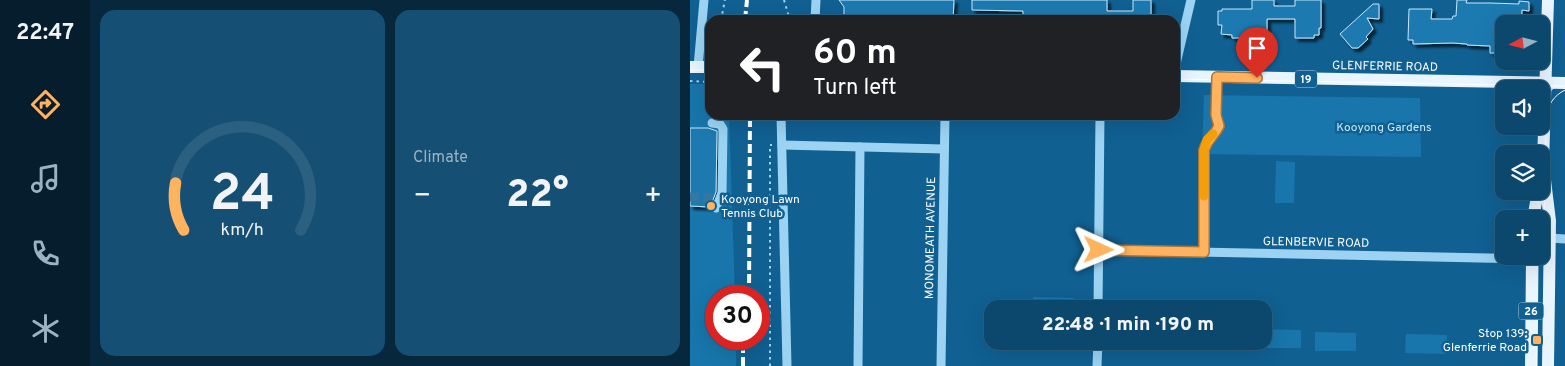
<!DOCTYPE html>
<meta charset="utf-8">
<style>
:root{--surface:#0c486e;--page:#154f73;--text:#f1f3f6;--muted:#9ab2c2;--line:#2c6081;--accent:#ffb35e}
body{margin:0;font-family:Overpass,sans-serif;background:var(--page);color:var(--text);height:100vh;display:flex;flex-direction:column;font-size:19px;white-space:nowrap}
*{box-sizing:border-box;margin:0}
p{font-size:16px;color:var(--muted)}
.icon{flex:none;width:28px;height:28px;fill:none;stroke:currentColor;stroke-width:2;stroke-linecap:round;stroke-linejoin:round}
.map{position:relative;flex:1;overflow:hidden}
.drawer{display:flex;flex-direction:column;gap:10px;padding:10px;background:#07283c;width:600px}
.drawer>*{flex:none}
.guide{position:absolute;left:15px;top:15px;width:475px;height:105px;border-radius:15px;box-shadow:0 5px 20px #0002,0 0 0 1px var(--line);background:#202124;color:#fff;overflow:hidden}
.needle{width:32px;rotate:263deg}
.tools{position:absolute;left:805px;top:15px;display:grid;gap:10px}
.tools a{display:grid;place-items:center;width:55px;height:55px;border-radius:10px;background:var(--surface);box-shadow:0 5px 20px #0002,0 0 0 1px var(--line);font-size:25px}
.speed{position:absolute;left:15px;top:285px;display:flex;gap:10px;font-size:25px;font-weight:700;text-align:center}
.speed>*{display:grid;place-content:center;width:65px;height:65px;border-radius:50%;background:var(--surface);box-shadow:0 5px 20px #0002,0 0 0 1px var(--line);line-height:1}
.speed .limit{border:8px solid #d22;background:#fff;color:#111}
.pin{position:absolute;display:grid;place-items:center;width:42px;height:42px;color:#fff;margin:-51px -21px;border-radius:50% 50% 50% 0;rotate:-45deg;box-shadow:0 0 5px #0007}
.pin .icon{rotate:45deg}
.me{position:absolute;width:55px;margin:-28px;rotate:91deg;stroke-linejoin:round;filter:drop-shadow(0 0 4px #0008)}
.turn{display:flex;align-items:center;gap:18px;height:105px;padding:0 25px;font-size:22px}
.turn .icon{width:65px;height:65px;stroke-width:2.5}
.turn b{display:block;font-size:35px;line-height:42px}
.big{font-size:38px;font-weight:800;line-height:1.1}
.drawer .tile{flex:1;display:flex;flex-direction:column;justify-content:center;gap:8px;min-width:0;padding:0 18px;border-radius:15px;background:var(--page)}
.drawer .dial{align-items:center;gap:0}
.dial svg{height:130px;overflow:visible;fill:none;stroke:var(--line);stroke-width:7;stroke-linecap:round;text-anchor:middle}
.dial text{fill:var(--text);stroke:none}
.heat{display:flex;justify-content:space-between;align-items:center;font-size:28px;direction:ltr}
.drawer .tiles{flex:1;display:grid;gap:10px;grid-template-columns:repeat(2,1fr)}
.trip{position:absolute;left:294px;top:300px;width:288px;height:50px;border-radius:15px;background:var(--surface);box-shadow:0 5px 20px #0002,0 0 0 1px var(--line);font-weight:800;line-height:50px;text-align:center}
main{display:flex;flex:1;min-height:0}
.menu{display:flex;flex-direction:column;width:90px;justify-content:space-around;align-items:center;background:#051d2c;color:var(--muted)}
.menu .icon{width:35px;height:35px}
.menu .current{color:var(--accent)}
.menu b{font-size:22px;color:var(--text)}
.map>svg:first-child{display:block}
</style>
<main>
<nav class="menu">
<b>22:47</b>
<svg class="icon current" aria-label="directions" viewBox="0 0 24 24"><path d="M12 3l9 9-9 9-9-9zM9 14v-3h6M13 9l2 2-2 2"/></svg>
<svg class="icon" aria-label="music" viewBox="0 0 24 24"><path d="M9 18V5l10-2v13"/><circle cx="6" cy="18" r="3"/><circle cx="16" cy="16" r="3"/></svg>
<svg class="icon" aria-label="phone" viewBox="0 0 24 24"><path d="M5 4h4l2 5-3 2q2 4 5 5l2-3 5 2v4C11 20 4 13 5 4z"/></svg>
<svg class="icon" aria-label="climate" viewBox="0 0 24 24"><path d="M12 3v18M4 7l16 10M4 17L20 7"/></svg>
</nav>
<section class="drawer">
<div class="tiles">
<div class="tile dial"><svg viewBox="0 0 100 80">
<path d="M14 69A42 42 0 1 1 86 69"/>
<path d="M14 69A42 42 0 0 1 9 40" stroke="#ffb35e"/>
<text x="50" y="56" font-size="32" font-weight="700">24</text>
<text x="50" y="72" font-size="11">km/h</text>
</svg></div>
<div class="tile"><p>Climate</p>
<div class="heat"><a>−</a><b class="big">22°</b><a>+</a></div>
</div>
</div>
</section>
<div class="map">
<svg width="875" height="366" viewBox="0 0 875 366">
<defs>
<filter id="shadow"><feDropShadow dx="3.5" dy="3.5" stdDeviation="1" flood-color="#0009"/></filter>
</defs>
<rect width="100%" height="100%" fill="#106092"/>
<!-- green -->
<g fill="#1876ac">
<path d="M 0,84 L 20,84 L 20,115 L 39,115 L 45,296 L 26,296 L 26,339 L 46,339 L 46,366 L 0,366 Z"/>
<path d="M 514,95 L 730,98 L 731,157 L 512,154 Z"/>
<path d="M 586,161 L 605,162 L 604,203 L 585,203 Z"/>
<path d="M 343,297 L 384,298 L 384,309 L 343,309 Z"/>
<path d="M 573,329 L 611,330 L 611,348 L 570,348 L 570,341 L 572,341 Z"/>
<path d="M 625,332 L 666,333 L 666,351 L 625,351 Z"/>
<path d="M 716,334 L 757,335 L 756,354 L 715,353 Z"/>
</g>
<!-- building -->
<g fill="#1e7ab1" stroke="#c4e8fd" filter="url(#shadow)">
<path d="M 149,0 L 264,0 L 263,20 L 154,20 L 154,7 Z"/>
<path d="M 282,0 L 417,0 L 417,11 L 443,11 L 443,0 L 461,0 L 461,20 L 333,20 L 333,11 L 282,10 Z"/>
<path d="M 562,0 L 584,0 L 584,6 L 605,6 L 605,0 L 631,0 L 631,28 L 629,28 L 629,35 L 624,35 L 624,38 L 605,38 L 605,19 L 577,19 L 577,30 L 568,30 L 568,36 L 556,36 L 556,38 L 542,38 L 542,35 L 531,34 L 532,25 L 528,25 L 528,11 L 532,11 L 532,9 L 562,9 Z"/>
<path d="M 767,0 L 777,0 L 776,3 L 801,3 L 829,4 L 829,1 L 839,2 L 839,11 L 832,10 L 831,24 L 814,24 L 814,53 L 800,53 L 800,46 L 777,45 L 777,44 L 762,43 L 723,44 L 723,40 L 718,40 L 719,9 L 742,9 L 741,19 L 762,19 L 763,16 L 766,16 Z"/>
<path d="M 683,4 L 689,4 L 689,19 L 677,18 L 683,29 L 676,37 L 678,39 L 668,48 L 662,48 L 650,34 Z"/>
<path d="M 0,128 L 18,128 L 27,131 L 26,192 L 20,207 L 0,206 Z"/>
</g>
<g fill="none" stroke-linecap="round" stroke-linejoin="round">
<!-- minor-tunnel -->
<path stroke="#3478a2" stroke-width="9" stroke-dasharray="9 4.5" stroke-linecap="butt" d="M 0,197 L 26,198"/>
<!-- path -->
<g stroke="#9cd3f3" stroke-width="2" stroke-dasharray="2.5 4" stroke-linecap="butt">
<path d="M 94,0 L 100,20"/>
<path d="M 31,20 L 35,0"/>
<path d="M 0,81 L 20,82"/>
<path d="M 80,366 L 80,145 L 82,145"/>
</g>
<!-- minor -->
<g stroke="#9cd3f3" stroke-width="9">
<path d="M 125,20 L 126,0"/>
<path d="M 8,67 L 14,0"/>
<path d="M 486,76 L 486,64 L 501,0"/>
<path d="M 91,115 L 97,366"/>
<path d="M 22,123 L 30,124 L 33,129 L 32,193 L 26,208"/>
<path d="M 92,145 L 254,149"/>
<path d="M 860,238 L 875,239"/>
<path d="M 409,250 L 842,259"/>
<path d="M 514,252 L 514,150 C 518,136 524,137 529,126 L 526,115 L 527,77"/>
<path d="M 408,309 L 410,115"/>
<path d="M 168,366 L 170,147"/>
<path d="M 251,366 L 255,115"/>
<path d="M 407,366 L 408,341"/>
</g>
<!-- major -->
<g stroke="#e8f5ff" stroke-width="12">
<path d="M 0,67 L 20,67"/>
<path d="M 485,76 L 875,83"/>
<path d="M 843,219 L 848,191"/>
<path d="M 841,366 L 842,256"/>
<path d="M 858,366 L 860,221 L 853,164 L 858,0"/>
</g>
<!-- tram -->
<g stroke="#fff" stroke-width="1">
<path d="M 0,70 L 20,70"/>
<path d="M 485,79 L 875,86"/>
<path d="M 851,107 L 857,94 L 867,85"/>
<path d="M 851,252 L 854,234 L 856,118 C 858,105 863,96 875,90"/>
<path d="M 847,366 L 848,256"/>
</g>
<!-- rail -->
<g stroke="#fff" stroke-width="4" stroke-dasharray="9 4" stroke-linecap="butt">
<path d="M 55,20 L 57,0"/>
<path d="M 59,296 L 60,115"/>
<path d="M 53,366 L 53,339"/>
</g>
</g>
<g fill="none" stroke-linecap="round" stroke-linejoin="round">
<!-- route casing -->
<g stroke="#a6743d" stroke-width="12">
<path id="route" d="M 409,250 L 514,252 L 514,150 C 518,137 524,137 529,126 L 526,115 L 527,77 L 567,78"/>
</g>
<!-- route -->
<use href="#route" stroke="#ffb35e" stroke-width="9"/>
<!-- slow -->
<path stroke="#f59e0b" stroke-width="9" d="M 514,196 L 514,150 L 517,140 L 523,134"/>
</g>
<!-- markers -->
<g fill="#ffb35e" stroke="#106092" stroke-width="2">
<circle cx="21" cy="206" r="5"/>
<rect x="842" y="335" width="10" height="10" rx="2.5"/>
</g>
<g text-anchor="middle" stroke-width="5" stroke-linejoin="round" paint-order="stroke">
<!-- shield labels -->
<g fill="#106092" stroke="#b7cfde" stroke-width="1">
<rect x="605" y="70.5" width="22" height="17" rx="4"/>
<rect x="828.5" y="302.5" width="25" height="17" rx="4"/>
</g>
<g font-size="11" font-weight="bold" fill="#fff">
<text x="616" y="83">19</text>
<text x="841" y="315">26</text>
</g>
<!-- street labels -->
<g font-size="12" fill="#fff" stroke="#106092">
<text transform="translate(695 66) rotate(1)" y="4">GLENFERRIE ROAD</text>
<text transform="translate(240 238) rotate(-89)" y="4">MONOMEATH AVENUE</text>
<text transform="translate(626 242) rotate(1)" y="4">GLENBERVIE ROAD</text>
</g>
<!-- park labels -->
<g font-size="12" fill="#c4e8fd" stroke="#106092">
<text x="694" y="131">Kooyong Gardens</text>
</g>
<!-- poi labels -->
<g font-size="12" fill="#fff" stroke="#106092" text-anchor="start">
<text x="31" y="203">Kooyong Lawn<tspan x="31" dy="14">Tennis Club</tspan></text>
<text x="837" y="337" text-anchor="end">Stop 139:<tspan x="837" dy="14">Glenferrie Road</tspan></text>
</g>
</g>
</svg>
<div class="tools">
<a><svg class="needle" viewBox="-14 -14 28 28"><path d="M0-13l5 13h-10z" fill="#e53935"/><path d="M0 13l5-13h-10z" fill="#9ab2c2"/></svg></a>
<a><svg class="icon" aria-label="sound" viewBox="0 0 24 24"><path d="M4 9h4l5-4v14l-5-4H4zM17 9q2 3 0 6"/></svg></a>
<a><svg class="icon" aria-label="layers" viewBox="0 0 24 24"><path d="M12 4l9 5-9 5-9-5zM3 14l9 5 9-5"/></svg></a>
<a>+</a>
</div>
<div class="speed"><div class="limit">30</div></div>
<div class="pin" style="left:567px;top:78px;background:#d93025"><svg class="icon" aria-label="arrive" viewBox="0 0 24 24"><path d="M6 21V4h12l-3 4 3 4H6"/></svg></div>
<svg class="me" style="left:409px;top:250px" viewBox="-20 -20 40 40"><path d="M0-17L14 15 0 8-14 15z" fill="#ffb35e" stroke="#fff" stroke-width="4"/></svg>
<div class="trip">22:48 · 1 min · 190 m</div>
<div class="guide">
<div class="turn"><svg class="icon" aria-label="left" viewBox="0 0 24 24"><path d="M17 20v-9H6M10 6l-5 5 5 5"/></svg><div><b>60 m</b>Turn left</div></div>
</div>
</div>
</main>
